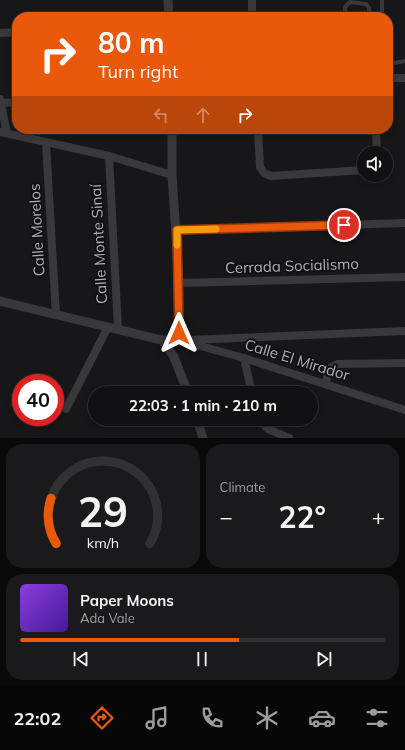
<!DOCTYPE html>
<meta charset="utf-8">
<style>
:root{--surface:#111113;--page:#1a1a1c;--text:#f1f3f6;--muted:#9c9da0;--line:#303133;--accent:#ea580c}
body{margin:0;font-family:Mulish,sans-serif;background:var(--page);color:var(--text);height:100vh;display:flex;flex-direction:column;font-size:15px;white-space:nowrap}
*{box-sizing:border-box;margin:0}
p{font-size:13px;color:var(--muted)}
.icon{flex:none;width:22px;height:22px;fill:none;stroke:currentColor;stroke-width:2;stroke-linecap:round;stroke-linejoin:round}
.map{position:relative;height:438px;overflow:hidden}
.drawer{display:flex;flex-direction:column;gap:6px;padding:6px;background:#09090a;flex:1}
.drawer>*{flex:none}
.top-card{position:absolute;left:12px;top:12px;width:381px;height:122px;border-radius:16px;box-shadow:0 2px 6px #0003,0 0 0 1px var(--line);background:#ea580c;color:#fff;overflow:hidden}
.tools{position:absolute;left:357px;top:146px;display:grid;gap:8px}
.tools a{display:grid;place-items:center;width:36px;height:36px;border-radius:50%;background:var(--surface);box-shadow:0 2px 6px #0003,0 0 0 1px var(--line);font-size:20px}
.speed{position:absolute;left:12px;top:374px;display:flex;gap:8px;font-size:20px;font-weight:700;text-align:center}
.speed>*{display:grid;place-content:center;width:52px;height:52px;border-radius:50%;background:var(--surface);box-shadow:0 2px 6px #0003,0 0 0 1px var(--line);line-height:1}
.speed .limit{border:6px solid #d22;background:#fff;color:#111}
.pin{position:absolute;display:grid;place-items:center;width:34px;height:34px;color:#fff;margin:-17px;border:2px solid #fff;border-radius:50%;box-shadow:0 1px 4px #0007}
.me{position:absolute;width:44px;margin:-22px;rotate:0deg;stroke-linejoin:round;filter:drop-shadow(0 0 3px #0008)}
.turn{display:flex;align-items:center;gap:14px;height:84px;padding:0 20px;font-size:18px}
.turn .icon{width:52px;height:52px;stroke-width:2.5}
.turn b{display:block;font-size:28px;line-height:34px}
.lanes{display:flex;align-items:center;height:38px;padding:0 20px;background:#0003;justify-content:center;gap:20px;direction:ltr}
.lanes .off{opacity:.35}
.big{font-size:30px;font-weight:700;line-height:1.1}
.drawer .tile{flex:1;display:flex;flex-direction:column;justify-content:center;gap:6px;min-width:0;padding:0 14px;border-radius:16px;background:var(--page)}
.drawer .dial{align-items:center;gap:0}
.dial svg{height:104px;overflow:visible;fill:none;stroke:var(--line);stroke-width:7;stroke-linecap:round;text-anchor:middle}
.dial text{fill:var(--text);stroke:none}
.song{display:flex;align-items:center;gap:12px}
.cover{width:48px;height:48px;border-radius:6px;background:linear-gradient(135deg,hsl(270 70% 55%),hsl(260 70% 35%))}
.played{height:4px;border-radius:2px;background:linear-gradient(90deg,var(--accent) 60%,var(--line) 60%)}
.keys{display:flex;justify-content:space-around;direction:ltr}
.heat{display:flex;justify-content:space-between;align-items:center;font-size:22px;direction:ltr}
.drawer .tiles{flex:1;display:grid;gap:6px;grid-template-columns:1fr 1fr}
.tile:last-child{grid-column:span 2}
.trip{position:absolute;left:88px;top:386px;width:230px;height:40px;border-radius:20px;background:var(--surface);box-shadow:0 2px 6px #0003,0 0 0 1px var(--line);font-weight:700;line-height:40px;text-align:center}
.menu{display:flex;height:64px;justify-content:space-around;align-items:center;background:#070708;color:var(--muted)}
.menu .icon{width:28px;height:28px}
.menu .on{color:var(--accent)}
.menu b{font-size:18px;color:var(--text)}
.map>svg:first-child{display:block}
</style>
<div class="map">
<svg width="405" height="438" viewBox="0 0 405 438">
<rect width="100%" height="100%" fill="#171719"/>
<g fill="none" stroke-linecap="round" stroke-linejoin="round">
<!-- service -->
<g stroke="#39393d" stroke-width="4">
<path d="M 382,0 L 382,17"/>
<path d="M 345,17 L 345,7 L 350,2 L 366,4 L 369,8 L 369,17"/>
<path d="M 388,62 L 395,63 L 405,61"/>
</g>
<!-- minor -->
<g stroke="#39393d" stroke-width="8">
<path d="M 252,0 L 252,17"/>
<path d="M 0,33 L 17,32"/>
<path d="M 388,78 L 405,78"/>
<path d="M 0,99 L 7,133"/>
<path d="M 1,103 L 17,102"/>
<path d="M 258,129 L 260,167 L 264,173 L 271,176 L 364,170"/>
<path d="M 376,129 L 377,153"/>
<path d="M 0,132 L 109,156 L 172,175"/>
<path d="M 46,143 L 56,315"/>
<path d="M 109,156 L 118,329"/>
<path d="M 177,230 L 405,223"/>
<path d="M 179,283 L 405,277"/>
<path d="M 179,340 L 244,358 L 405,410"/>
<path d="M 188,340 L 405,331"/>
<path d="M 244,358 L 252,393"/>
<path d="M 326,383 L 328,369 L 337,364 L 405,363"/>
<path d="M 66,409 L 108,327"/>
<path d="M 259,419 L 268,429 L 289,438"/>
</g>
<!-- tertiary -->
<g stroke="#39393d" stroke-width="9">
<path d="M 168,0 L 169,17"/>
<path d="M 0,301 L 162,340 L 179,340 L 179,283 L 172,175 L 172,129"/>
<path d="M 162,340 L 174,357 L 188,393"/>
<path d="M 197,419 L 203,438"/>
</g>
</g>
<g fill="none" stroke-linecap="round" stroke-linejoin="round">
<!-- route casing -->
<g stroke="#983908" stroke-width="10">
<path id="route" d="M 179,333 L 177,230 L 344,225"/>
</g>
<!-- route -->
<use href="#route" stroke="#ea580c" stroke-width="7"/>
<!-- slow -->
<path stroke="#f59e0b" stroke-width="7" d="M 177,245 L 177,230 L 216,229"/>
</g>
<g text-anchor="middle" stroke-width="4" stroke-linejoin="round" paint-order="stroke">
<!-- street labels -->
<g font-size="15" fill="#abafb7" stroke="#121214">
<text transform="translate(37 230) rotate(-93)" y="5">Calle Morelos</text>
<text transform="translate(99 244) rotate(-93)" y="5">Calle Monte Sinaí</text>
<text transform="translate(292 266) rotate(-2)" y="5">Cerrada Socialismo</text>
<text transform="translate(297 360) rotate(17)" y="5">Calle El Mirador</text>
</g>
</g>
</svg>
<div class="tools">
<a><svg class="icon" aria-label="sound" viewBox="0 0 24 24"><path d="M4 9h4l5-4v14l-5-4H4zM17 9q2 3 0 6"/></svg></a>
</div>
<div class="speed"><div class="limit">40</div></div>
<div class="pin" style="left:344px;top:225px;background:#d93025"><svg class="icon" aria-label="arrive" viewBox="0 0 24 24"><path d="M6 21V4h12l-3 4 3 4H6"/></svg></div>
<svg class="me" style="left:179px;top:333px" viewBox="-20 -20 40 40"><path d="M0-17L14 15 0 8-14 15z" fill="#ea580c" stroke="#fff" stroke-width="4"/></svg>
<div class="trip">22:03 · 1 min · 210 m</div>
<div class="top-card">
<div class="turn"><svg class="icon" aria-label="right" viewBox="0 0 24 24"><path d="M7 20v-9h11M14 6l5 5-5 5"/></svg><div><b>80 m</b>Turn right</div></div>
<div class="lanes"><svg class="icon off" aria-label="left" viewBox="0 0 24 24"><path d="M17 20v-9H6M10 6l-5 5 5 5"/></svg><svg class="icon off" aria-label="ahead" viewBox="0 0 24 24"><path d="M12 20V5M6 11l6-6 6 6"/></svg><svg class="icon" aria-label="right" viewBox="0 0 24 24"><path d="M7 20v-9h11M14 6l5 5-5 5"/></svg></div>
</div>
</div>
<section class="drawer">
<div class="tiles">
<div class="tile dial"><svg viewBox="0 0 100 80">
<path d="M14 69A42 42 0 1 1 86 69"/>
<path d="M14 69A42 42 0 0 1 10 34" stroke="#ea580c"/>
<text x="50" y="56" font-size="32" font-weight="700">29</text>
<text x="50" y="72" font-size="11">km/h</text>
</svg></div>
<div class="tile"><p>Climate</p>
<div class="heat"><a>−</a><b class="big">22°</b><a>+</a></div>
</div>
<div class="tile">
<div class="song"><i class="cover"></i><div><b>Paper Moons</b><p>Ada Vale</p></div></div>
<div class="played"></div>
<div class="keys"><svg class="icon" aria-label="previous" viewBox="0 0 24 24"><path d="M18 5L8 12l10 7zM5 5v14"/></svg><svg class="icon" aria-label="pause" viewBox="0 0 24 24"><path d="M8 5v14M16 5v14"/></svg><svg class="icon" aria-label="next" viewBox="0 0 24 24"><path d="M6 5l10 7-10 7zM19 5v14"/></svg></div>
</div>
</div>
</section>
<nav class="menu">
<b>22:02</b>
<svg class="icon on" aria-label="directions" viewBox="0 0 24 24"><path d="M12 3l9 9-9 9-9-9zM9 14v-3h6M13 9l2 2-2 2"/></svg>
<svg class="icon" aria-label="music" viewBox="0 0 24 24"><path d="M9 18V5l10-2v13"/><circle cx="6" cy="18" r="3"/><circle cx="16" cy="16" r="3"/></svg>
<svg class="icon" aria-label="phone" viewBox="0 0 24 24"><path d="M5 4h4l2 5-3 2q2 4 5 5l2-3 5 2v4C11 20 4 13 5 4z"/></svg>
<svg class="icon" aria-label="climate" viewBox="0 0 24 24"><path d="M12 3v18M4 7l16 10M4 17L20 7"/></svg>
<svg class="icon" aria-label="car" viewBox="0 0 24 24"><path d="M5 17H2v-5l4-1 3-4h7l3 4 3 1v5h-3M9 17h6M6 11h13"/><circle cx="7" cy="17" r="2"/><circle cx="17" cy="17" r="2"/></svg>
<svg class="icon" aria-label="filters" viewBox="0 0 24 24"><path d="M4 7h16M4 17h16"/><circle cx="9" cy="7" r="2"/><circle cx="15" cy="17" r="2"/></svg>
</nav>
